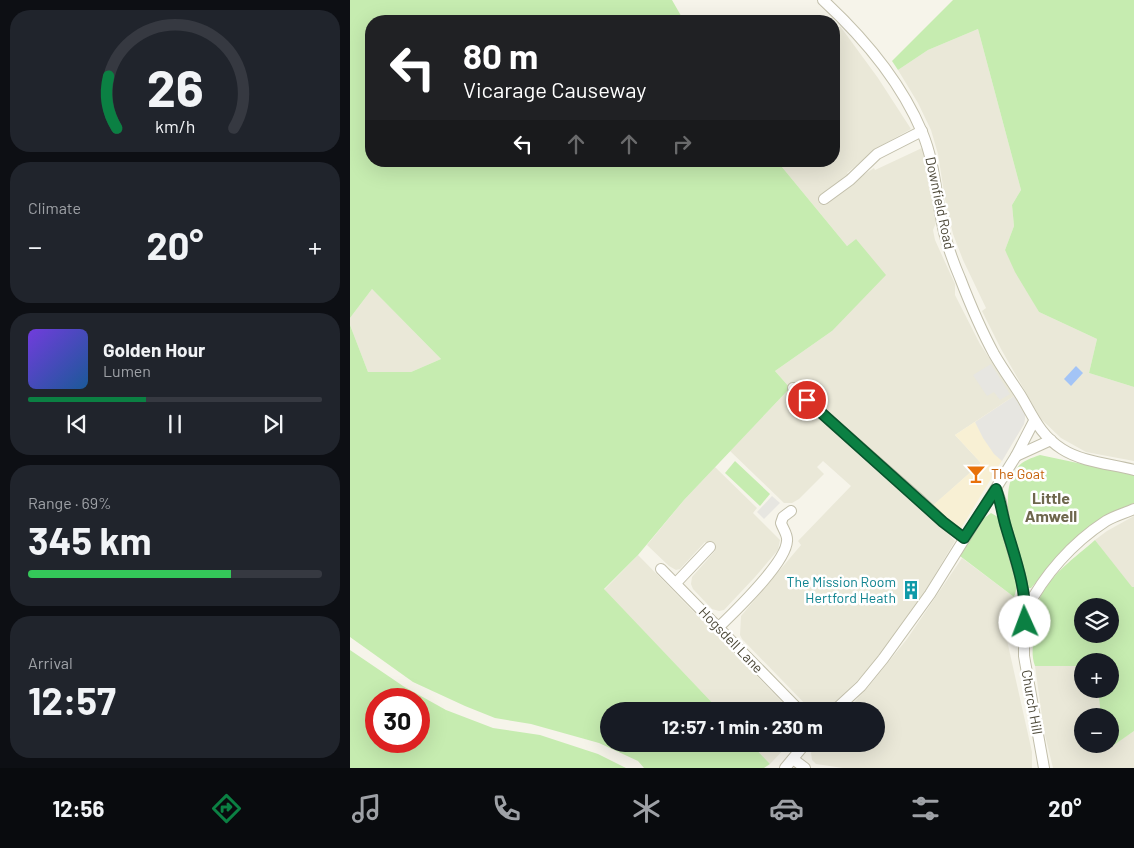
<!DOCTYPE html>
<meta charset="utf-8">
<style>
:root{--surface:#171b24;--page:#20242c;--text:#f1f3f6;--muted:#9ea1a6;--line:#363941;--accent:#0b8043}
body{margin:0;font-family:Barlow,sans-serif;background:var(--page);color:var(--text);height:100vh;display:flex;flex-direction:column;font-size:19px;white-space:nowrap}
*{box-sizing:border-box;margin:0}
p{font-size:16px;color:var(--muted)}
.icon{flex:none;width:28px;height:28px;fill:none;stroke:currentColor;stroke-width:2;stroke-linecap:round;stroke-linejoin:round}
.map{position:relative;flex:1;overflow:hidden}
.side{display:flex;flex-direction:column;gap:10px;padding:10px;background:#0d0f14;width:350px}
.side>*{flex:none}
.top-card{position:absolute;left:15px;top:15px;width:475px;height:152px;border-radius:20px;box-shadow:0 5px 20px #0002;background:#202124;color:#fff;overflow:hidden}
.buttons{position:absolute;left:724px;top:598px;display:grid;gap:10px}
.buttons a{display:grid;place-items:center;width:45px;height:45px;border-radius:50%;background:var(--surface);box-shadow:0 5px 20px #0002;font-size:25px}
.speed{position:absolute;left:15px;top:688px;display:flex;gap:10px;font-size:25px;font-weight:700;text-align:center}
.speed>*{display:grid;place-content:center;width:65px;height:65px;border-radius:50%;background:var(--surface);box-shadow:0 5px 20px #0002;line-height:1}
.speed .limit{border:8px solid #d22;background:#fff;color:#111}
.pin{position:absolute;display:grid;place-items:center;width:42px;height:42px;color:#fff;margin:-21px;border:2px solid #fff;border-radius:50%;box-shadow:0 1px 5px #0007}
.me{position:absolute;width:55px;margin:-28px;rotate:358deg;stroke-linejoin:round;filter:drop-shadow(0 0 4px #0008)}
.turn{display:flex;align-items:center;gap:18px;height:105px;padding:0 15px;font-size:22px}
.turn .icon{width:65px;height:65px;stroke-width:2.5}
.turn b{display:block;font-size:35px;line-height:42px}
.lanes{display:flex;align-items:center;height:48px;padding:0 15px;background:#0003;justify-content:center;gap:25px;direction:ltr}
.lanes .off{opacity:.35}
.big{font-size:38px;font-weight:700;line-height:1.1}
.side .card{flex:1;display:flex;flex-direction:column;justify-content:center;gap:8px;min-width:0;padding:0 18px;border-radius:20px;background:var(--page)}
.side .dial{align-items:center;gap:0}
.dial svg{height:130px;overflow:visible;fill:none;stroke:var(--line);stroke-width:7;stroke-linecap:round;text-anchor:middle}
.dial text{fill:var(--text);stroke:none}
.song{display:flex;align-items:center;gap:15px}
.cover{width:60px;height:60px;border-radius:8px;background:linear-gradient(135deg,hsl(260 70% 55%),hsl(210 70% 35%))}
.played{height:5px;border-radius:2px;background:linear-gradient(90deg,var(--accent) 40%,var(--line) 40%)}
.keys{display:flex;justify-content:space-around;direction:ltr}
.heat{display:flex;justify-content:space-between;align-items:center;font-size:28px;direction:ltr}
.charge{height:8px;border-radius:4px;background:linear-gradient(90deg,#34c759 69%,var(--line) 0)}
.trip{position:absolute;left:250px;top:702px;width:285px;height:50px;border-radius:25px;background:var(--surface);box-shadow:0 5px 20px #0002;font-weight:700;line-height:50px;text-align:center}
.menu{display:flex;height:80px;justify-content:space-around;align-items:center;background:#090b0e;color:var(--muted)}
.menu .icon{width:35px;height:35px}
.menu .current{color:var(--accent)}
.menu b{font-size:22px;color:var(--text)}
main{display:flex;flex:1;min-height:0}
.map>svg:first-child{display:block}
</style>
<main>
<section class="side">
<div class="card dial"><svg viewBox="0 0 100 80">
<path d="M14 69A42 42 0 1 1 86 69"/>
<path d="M14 69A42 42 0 0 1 9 37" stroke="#0b8043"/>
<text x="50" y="56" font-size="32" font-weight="700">26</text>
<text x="50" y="72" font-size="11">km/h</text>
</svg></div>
<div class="card"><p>Climate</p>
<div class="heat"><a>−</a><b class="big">20°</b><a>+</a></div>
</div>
<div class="card">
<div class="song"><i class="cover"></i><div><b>Golden Hour</b><p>Lumen</p></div></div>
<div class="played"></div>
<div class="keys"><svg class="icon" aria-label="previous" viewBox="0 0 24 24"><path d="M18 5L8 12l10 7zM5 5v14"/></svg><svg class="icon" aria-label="pause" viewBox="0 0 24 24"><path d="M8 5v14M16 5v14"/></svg><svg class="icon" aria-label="next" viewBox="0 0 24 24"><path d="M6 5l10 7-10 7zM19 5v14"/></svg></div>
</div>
<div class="card"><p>Range · 69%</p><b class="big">345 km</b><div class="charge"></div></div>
<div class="card"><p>Arrival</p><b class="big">12:57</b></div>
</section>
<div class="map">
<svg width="784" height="768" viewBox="0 0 784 768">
<rect width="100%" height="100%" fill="#f6f4ea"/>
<!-- residential -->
<g fill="#eae8d8">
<path d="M 490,26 L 528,78 L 561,129 L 523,150 L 519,155 L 497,173 L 504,181 L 524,168 L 525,170 L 572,148 L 577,165 L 586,223 L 583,230 L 585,240 L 605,284 L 605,295 L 630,344 L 664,396 L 605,435 L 631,463 L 577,511 L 605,541 L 563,611 L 538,646 L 509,679 L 476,711 L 465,711 L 460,709 L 392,639 L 390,635 L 391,616 L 451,545 L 448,541 L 501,486 L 473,461 L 467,467 L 474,474 L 449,499 L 442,503 L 434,503 L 380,451 L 440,388 L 425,371 L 482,331 L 506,239 L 497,246 L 427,161 L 484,161 L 484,34 Z"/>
<path d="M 628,29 L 671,190 L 662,205 L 664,226 L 655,250 L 689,312 L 747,339 L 739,373 L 784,387 L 784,461 L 736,452 L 711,438 L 691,419 L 651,349 L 632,311 L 636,308 L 613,260 L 603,234 L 595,199 L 588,154 L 581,130 L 568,103 L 548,70 L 578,50 Z"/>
<path d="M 22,289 L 91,359 L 61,372 L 18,372 L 0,325 L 0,318 Z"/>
<path d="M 365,467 L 407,508 L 403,513 L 430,540 L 428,550 L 405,577 L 374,610 L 369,611 L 362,609 L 343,589 L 341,584 L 342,577 L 365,551 L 355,542 L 330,569 L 326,570 L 319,566 L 297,545 L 334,500 Z"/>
<path d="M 784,516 L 784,587 L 782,588 L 745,540 L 757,531 Z"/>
<path d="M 288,555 L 441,711 L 370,711 L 254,590 Z"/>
<path d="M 612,558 L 664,597 L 652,618 L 682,752 L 682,768 L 493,768 L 466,764 L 462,760 L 461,753 L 466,744 L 526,744 L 526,711 L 496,711 L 519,686 L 557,639 Z"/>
<path d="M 685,666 L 732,666 L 732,689 L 748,689 L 751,716 L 732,716 L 732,744 L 760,744 L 761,746 L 784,731 L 784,768 L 703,768 L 694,731 Z"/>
<path d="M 401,744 L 439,744 L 420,764 Z"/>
</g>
<!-- commercial -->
<path fill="#f8f0d4" d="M 664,396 L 675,414 L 674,424 L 610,530 L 581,507 L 631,463 L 605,435 Z"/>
<!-- green -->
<g fill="#c6ecb0" fill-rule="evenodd">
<path d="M 0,0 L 322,0 L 334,21 L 21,21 L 21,161 L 427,161 L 497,246 L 506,239 L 536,275 L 482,331 L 425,371 L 440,388 L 334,500 L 288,555 L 254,589 L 370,711 L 259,711 L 259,744 L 401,744 L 420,764 L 414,768 L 294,768 L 288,761 L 249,743 L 181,724 L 145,718 L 115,706 L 63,682 L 0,637 L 0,325 L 18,372 L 61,372 L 91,359 L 22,289 L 0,318 Z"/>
<path d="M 603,0 L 784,0 L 784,387 L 739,373 L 747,339 L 689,312 L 665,272 L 655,250 L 664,226 L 662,205 L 671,190 L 628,29 L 578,50 L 548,70 L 542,61 Z"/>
<path d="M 690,455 L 784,475 L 784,503 L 773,508 L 711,554 L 681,588 L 678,588 C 668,557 645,497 667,468 C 673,460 682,458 690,455 Z"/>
<path d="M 385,461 L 420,494 L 410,506 L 375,473 Z"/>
<path d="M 641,513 L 648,517 C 656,538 673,576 664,597 L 610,556 L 633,519 Z"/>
<path d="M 745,540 L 782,587 L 784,587 L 784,731 L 761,747 L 760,716 L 751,716 L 748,689 L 760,689 L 760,661 L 732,661 L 732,666 L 685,666 C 681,655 683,646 684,635 C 684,623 685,611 689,600 C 699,575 726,557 745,540 ZM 732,606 L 760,606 L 760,634 L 732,634 Z"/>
<path d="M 0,650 L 53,686 L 96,710 L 143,728 L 190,735 L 248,754 L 276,768 L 0,768 ZM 26,699 L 69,699 L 69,741 L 26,741 Z"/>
</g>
<!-- parking -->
<g fill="#e7e6e1">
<path d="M 641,364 L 660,394 L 650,400 L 644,392 L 637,396 L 623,375 Z"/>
<path d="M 664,396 L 675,414 L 675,419 L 674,424 L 652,461 L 644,454 L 633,438 L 625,422 Z"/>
<path d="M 422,496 L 430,503 L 414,519 L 407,512 Z"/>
</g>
<!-- water -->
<path fill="#a3c4f6" d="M 726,366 L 733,373 L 721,386 L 714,379 Z"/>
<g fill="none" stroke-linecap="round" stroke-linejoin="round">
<!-- minor casing -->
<g stroke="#c2bfab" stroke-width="12">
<g id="minor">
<path d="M 473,0 C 513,37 551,82 572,132 C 586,165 586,201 595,236 C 599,250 604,264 610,278 C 620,304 631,330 644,354 C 652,368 662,382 671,396 C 683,416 690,435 712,449 C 732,462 761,464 784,470"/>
<path d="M 474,199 L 500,180 L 527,154 L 572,131"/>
<path d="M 443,388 L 570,500 L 593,522 L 614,538"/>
<path d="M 666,456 L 701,440"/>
<path d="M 646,489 L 651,502 L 655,524 L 671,579 L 676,610 L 674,633 L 674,656 L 694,768"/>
<path d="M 311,569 L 450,711"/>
<path d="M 326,583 L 360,547"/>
<path d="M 676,610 C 694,575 722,543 756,521 C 764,516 775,513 784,509"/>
<path d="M 369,627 C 385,611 436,563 437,541 C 438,535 433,529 431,523 L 433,517 L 441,511"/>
<path d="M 484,711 L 511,686 L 533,659 L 580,594 L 666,456 L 684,421"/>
<path d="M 443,759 L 455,768"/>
<path d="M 435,768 L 455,744"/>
</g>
</g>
<!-- minor -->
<use href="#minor" stroke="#fff" stroke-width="10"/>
</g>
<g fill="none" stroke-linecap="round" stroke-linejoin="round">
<!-- route casing -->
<g stroke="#07532c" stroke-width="12">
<path id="route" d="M 457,400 L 593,522 L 614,538 L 646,489 C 651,502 652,514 656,527 C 665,558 677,589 675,622"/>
</g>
<!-- route -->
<use href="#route" stroke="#0b8043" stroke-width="9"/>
</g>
<!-- icons -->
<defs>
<g id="bar-bare" transform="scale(1.5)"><path d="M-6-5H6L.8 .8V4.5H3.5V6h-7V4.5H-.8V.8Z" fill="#e8710a" stroke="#fff" stroke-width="2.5" paint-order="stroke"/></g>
<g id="building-bare" transform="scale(1.5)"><path d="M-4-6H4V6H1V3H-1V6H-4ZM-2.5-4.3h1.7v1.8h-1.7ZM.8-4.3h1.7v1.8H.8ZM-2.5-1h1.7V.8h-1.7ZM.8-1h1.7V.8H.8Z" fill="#0f9aa8" stroke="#fff" stroke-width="2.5" paint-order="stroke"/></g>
</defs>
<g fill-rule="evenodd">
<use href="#bar-bare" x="626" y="474"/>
<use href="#building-bare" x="561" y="590"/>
</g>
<g text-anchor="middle" stroke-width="5" stroke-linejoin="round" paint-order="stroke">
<!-- street labels -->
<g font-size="14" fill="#4b4737" stroke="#fff">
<text transform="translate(590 203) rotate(78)" y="5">Downfield Road</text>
<text transform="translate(381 640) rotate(46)" y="5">Hogsdell Lane</text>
<text transform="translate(682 702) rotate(80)" y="5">Church Hill</text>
</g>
<!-- food labels -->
<g font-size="14" fill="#c56008" stroke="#fff" text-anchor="start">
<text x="641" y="479">The Goat</text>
</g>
<!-- culture labels -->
<g font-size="14" fill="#0d838f" stroke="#fff" text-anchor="end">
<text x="546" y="587">The Mission Room<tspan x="546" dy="16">Hertford Heath</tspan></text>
</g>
<!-- quarter labels -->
<g font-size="16" font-weight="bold" fill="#6e674d" stroke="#fff">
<text x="701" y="504">Little<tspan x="701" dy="18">Amwell</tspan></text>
</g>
</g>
</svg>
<div class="buttons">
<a><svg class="icon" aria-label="layers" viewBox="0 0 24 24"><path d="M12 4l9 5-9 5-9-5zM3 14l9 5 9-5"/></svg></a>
<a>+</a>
<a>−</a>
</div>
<div class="speed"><div class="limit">30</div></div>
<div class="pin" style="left:457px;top:400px;background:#d93025"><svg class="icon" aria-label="arrive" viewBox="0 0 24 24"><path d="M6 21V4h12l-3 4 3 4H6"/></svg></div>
<svg class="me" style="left:675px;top:622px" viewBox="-20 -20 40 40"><circle r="19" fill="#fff"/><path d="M0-13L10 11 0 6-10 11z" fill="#0b8043"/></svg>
<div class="trip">12:57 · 1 min · 230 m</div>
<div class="top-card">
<div class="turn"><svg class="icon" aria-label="left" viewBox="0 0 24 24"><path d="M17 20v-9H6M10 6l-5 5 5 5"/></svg><div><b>80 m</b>Vicarage Causeway</div></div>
<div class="lanes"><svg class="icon" aria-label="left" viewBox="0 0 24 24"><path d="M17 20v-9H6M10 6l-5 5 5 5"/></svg><svg class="icon off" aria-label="ahead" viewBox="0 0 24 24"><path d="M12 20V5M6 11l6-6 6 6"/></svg><svg class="icon off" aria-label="ahead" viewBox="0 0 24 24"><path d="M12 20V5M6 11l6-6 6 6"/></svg><svg class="icon off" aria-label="right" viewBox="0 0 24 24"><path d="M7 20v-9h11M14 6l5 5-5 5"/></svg></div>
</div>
</div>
</main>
<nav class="menu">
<b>12:56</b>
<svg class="icon current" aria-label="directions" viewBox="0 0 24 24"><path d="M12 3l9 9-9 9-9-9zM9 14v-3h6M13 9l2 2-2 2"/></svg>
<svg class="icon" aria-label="music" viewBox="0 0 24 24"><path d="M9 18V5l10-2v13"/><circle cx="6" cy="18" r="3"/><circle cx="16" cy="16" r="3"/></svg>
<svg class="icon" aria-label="phone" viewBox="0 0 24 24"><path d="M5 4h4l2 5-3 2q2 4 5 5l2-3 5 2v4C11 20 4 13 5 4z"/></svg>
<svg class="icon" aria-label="climate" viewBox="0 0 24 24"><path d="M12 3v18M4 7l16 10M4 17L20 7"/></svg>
<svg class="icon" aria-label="car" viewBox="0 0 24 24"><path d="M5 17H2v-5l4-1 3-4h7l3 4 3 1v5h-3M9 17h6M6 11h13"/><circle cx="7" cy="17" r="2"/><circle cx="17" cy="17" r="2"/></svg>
<svg class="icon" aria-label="filters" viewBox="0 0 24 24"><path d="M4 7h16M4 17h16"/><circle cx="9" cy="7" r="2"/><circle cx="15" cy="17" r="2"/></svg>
<b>20°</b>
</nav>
